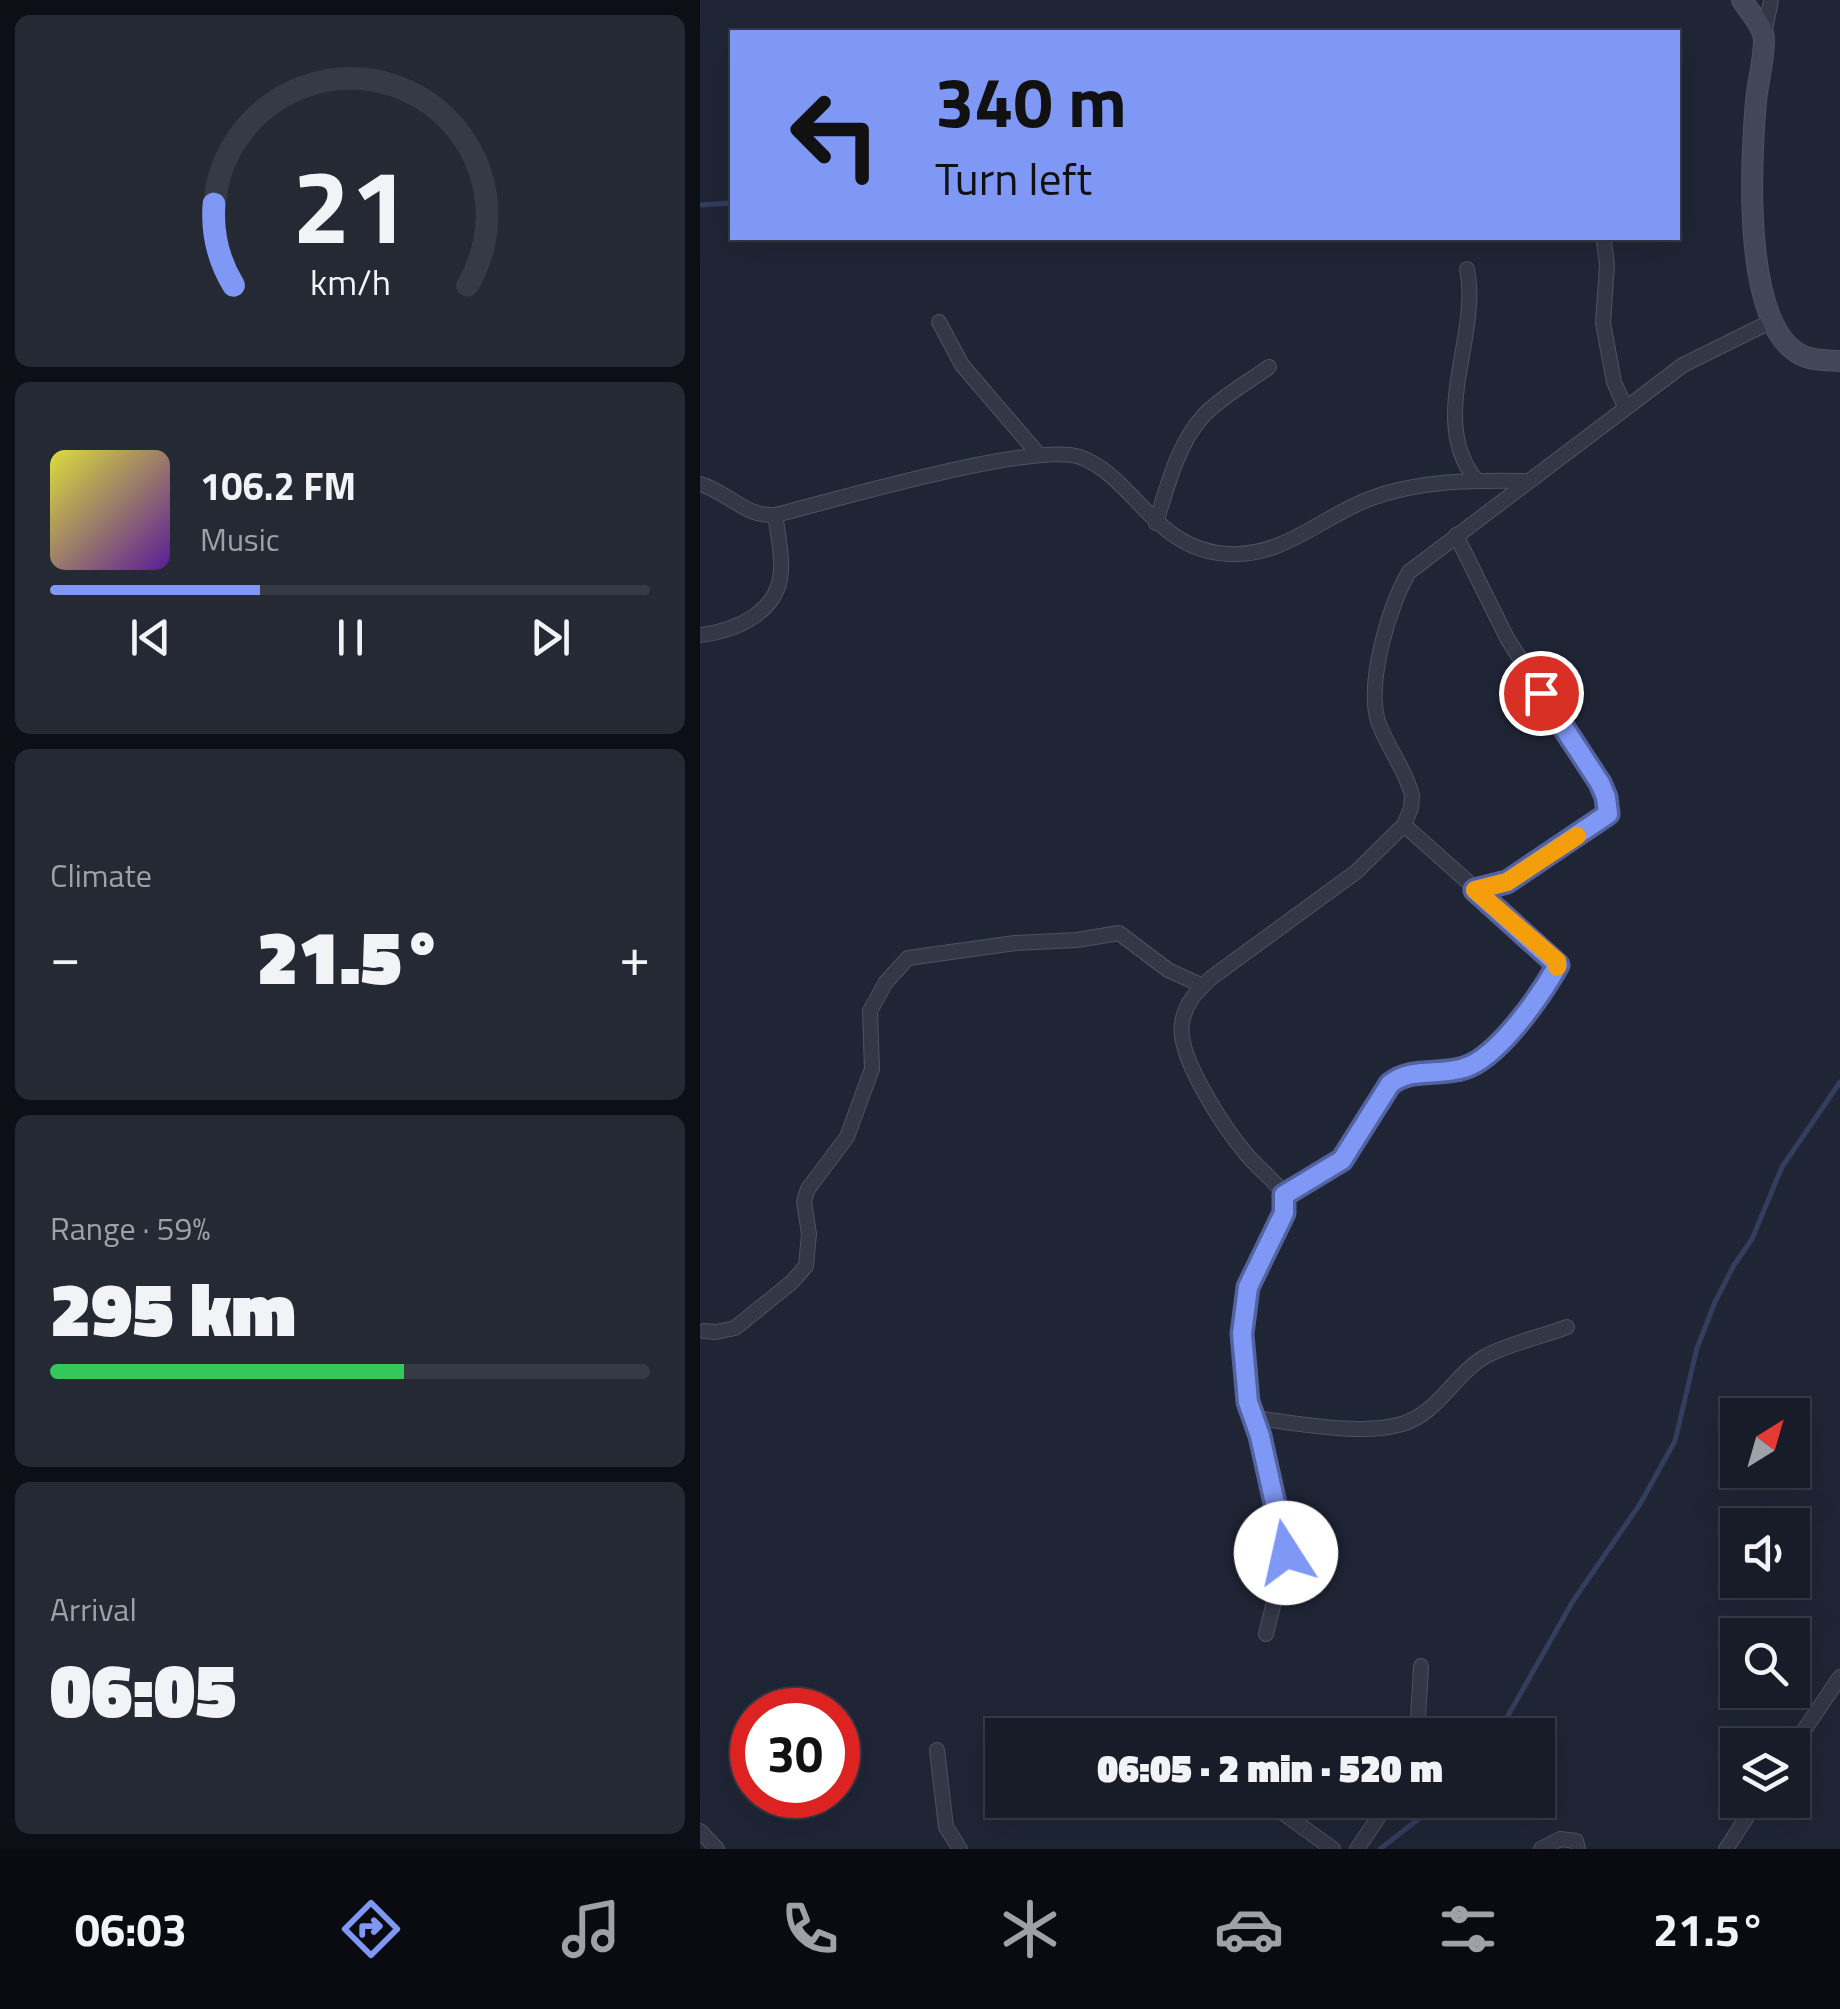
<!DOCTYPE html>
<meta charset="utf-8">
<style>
:root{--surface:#181c28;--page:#252934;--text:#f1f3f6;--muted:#9fa1a8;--line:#363a45;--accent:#7f98f6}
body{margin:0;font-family:"Titillium Web",sans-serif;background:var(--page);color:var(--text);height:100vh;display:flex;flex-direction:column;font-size:38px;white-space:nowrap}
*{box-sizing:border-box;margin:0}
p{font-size:32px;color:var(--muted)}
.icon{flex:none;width:55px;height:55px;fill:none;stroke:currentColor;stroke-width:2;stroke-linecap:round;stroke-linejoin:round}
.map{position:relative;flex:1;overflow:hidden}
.sheet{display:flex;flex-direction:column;gap:15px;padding:15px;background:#0d0f16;width:700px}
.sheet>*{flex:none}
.hud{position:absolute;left:30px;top:30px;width:950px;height:210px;border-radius:0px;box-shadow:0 10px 40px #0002,0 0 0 2px var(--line);background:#7f98f6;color:#111;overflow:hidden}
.needle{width:65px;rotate:37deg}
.tools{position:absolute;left:1020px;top:1398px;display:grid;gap:20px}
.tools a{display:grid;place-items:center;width:90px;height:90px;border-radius:0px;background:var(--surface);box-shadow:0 10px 40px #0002,0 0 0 2px var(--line);font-size:50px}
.speed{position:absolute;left:30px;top:1688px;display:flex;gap:20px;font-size:50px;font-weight:700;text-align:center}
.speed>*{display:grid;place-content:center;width:130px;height:130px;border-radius:50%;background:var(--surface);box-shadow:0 10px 40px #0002,0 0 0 2px var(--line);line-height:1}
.speed .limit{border:15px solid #d22;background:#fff;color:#111}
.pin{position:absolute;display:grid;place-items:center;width:85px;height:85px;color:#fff;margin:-42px;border:5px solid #fff;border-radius:50%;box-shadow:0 2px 10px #0007}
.me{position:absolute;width:110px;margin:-55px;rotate:350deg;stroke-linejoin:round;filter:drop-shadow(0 0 8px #0008)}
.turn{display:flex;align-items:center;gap:35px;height:210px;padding:0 40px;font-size:45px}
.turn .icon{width:130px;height:130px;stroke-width:2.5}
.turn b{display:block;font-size:70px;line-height:85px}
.big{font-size:75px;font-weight:800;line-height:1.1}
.sheet .card{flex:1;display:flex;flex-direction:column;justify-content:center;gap:15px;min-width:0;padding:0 35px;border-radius:15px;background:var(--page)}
.sheet .dial{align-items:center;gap:0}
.dial svg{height:260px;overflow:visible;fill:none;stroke:var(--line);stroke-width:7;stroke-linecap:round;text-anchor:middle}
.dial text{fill:var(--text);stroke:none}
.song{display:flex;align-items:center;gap:30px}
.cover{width:120px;height:120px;border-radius:15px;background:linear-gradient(135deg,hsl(60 70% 55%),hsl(270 70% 35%))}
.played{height:10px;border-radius:5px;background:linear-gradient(90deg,var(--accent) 35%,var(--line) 35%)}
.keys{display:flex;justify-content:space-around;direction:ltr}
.heat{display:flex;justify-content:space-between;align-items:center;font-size:55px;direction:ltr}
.charge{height:15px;border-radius:8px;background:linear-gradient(90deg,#34c759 59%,var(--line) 0)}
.trip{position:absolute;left:285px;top:1718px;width:570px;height:100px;border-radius:0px;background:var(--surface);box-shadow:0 10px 40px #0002,0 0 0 2px var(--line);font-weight:800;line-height:100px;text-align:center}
.tab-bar{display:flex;height:160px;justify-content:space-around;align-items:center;background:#0a0b10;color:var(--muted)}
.tab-bar .icon{width:70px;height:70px}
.tab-bar .current{color:var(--accent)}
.tab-bar b{font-size:45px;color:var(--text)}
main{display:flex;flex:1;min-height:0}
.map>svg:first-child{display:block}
</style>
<main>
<section class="sheet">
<div class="card dial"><svg viewBox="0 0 100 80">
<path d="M14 69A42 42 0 1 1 86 69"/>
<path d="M14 69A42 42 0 0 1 8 44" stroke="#7f98f6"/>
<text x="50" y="56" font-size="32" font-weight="700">21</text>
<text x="50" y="72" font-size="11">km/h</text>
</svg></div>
<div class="card">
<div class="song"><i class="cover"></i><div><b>106.2 FM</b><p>Music</p></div></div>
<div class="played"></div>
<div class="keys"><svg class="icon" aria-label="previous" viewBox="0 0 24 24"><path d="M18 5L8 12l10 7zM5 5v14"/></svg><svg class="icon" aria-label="pause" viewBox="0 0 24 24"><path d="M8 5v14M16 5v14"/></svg><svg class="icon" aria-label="next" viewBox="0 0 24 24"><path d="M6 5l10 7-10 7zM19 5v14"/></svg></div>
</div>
<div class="card"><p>Climate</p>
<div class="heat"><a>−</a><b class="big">21.5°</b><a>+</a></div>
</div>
<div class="card"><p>Range · 59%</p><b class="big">295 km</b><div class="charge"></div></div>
<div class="card"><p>Arrival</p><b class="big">06:05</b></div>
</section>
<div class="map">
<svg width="1140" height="1849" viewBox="0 0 1140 1849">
<rect width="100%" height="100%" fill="#202536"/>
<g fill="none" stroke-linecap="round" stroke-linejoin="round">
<!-- stream -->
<g stroke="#333d5d" stroke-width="5">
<path d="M 0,205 L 32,203"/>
<path d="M 797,1735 L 873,1601 L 940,1504 L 975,1441 L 997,1348 L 1015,1302 L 1034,1265 L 1052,1239 L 1082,1167 L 1140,1082"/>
<path d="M 680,1849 L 743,1800"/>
</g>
<!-- street casing -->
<g stroke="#4d5261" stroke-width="16">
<g id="street">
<path d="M 1064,35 L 1071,0"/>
<path d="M 904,241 L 907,265 L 903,323 L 914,382 L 925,407"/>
<path d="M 767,269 C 781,337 727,419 776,480"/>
<path d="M 239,322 L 262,365 L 339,455"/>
<path d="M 0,484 C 28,492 45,517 75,515 C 132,501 334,441 380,457 C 435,477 454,551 529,554 C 583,557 622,517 669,499 C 719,480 774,480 826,481"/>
<path d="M 456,523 C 467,487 478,442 505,414 C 523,396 548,382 569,367"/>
<path d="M 756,535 L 807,638 L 899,783 L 909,806 L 908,813 L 807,882 L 775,890"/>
<path d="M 0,635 C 36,631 79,612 81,571 C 82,553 78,533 75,515"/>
<path d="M 585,1195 L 642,1160 L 681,1095 L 699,1077 L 760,1069 L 788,1055 L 814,1027 L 857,965 L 857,961 L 704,825"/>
<path d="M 4,1331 L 16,1332 L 35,1328 L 92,1282 L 106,1266 L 109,1234 L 104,1201 L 108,1189 L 147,1137 L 172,1069 L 170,1011 L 186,982 L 208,958 L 315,943 L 377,940 L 419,933 L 468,970 L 503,986"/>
<path d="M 555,1418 C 597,1423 662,1436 702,1424 C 739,1413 754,1374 786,1356 C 810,1343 841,1337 867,1327"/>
<path d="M 566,1634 L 586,1553 L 561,1436 L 548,1402 L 542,1314 L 557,1265 L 584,1213 L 585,1195 C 574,1180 559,1169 547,1155 C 525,1129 476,1056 482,1023 C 485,1003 497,991 511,978 L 656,872 L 704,825 L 711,808 L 712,795 C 705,769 688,748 679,724 C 665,686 689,606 709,572 L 983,365 L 1072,321"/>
<path d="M 473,1730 L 479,1735"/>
<path d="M 717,1735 L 721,1666"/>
<path d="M 1092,1748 L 1140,1677"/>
<path d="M 237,1750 L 246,1827 L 260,1849"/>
<path d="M 565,1800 L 633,1849"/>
<path d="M 0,1831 L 17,1849"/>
<path d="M 657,1849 L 690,1800"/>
<path d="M 841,1849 L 860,1839 L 876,1841 L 878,1849"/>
<path d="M 1026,1849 L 1058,1800"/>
</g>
</g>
<!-- secondary casing -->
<g stroke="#4d5261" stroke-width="22">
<path id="secondary" d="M 1042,0 C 1049,11 1064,27 1064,40 C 1064,60 1058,81 1056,101 C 1051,160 1042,315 1096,352 C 1109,361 1124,360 1140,361"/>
</g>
<!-- street -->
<use href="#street" stroke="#333746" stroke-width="14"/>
<!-- secondary -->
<use href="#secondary" stroke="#414659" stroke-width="20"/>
</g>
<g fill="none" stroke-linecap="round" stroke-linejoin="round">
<!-- route casing -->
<g stroke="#5363a0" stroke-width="25">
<path id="route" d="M 586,1553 L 560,1436 L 548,1402 L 542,1334 L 548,1287 L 584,1213 L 584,1195 L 642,1160 L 690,1084 C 711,1067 739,1076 764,1068 C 798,1058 841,995 858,965 L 775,890 L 807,882 L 908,814 L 906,797 L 900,783 L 841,693"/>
</g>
<!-- route -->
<use href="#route" stroke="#7f98f6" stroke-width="18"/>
<!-- slow -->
<path stroke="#f59e0b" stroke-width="18" d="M 857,967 L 857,961 L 775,890 L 807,882 L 877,836"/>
</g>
</svg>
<div class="tools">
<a><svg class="needle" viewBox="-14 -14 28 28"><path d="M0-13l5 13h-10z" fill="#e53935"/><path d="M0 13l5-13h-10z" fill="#9fa1a8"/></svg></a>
<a><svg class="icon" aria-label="sound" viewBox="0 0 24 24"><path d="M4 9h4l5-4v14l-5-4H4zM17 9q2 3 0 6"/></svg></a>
<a><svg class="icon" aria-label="search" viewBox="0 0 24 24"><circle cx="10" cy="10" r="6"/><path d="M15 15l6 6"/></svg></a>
<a><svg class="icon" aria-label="layers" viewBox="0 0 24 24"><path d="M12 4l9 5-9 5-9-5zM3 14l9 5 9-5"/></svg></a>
</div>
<div class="speed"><div class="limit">30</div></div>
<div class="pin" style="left:841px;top:693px;background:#d93025"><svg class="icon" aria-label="arrive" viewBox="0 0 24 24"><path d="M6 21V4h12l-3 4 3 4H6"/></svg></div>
<svg class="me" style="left:586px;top:1553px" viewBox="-20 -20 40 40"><circle r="19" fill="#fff"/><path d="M0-13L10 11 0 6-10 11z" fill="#7f98f6"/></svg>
<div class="trip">06:05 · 2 min · 520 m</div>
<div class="hud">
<div class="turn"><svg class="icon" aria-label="left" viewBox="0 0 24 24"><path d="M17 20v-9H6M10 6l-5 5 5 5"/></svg><div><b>340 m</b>Turn left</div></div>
</div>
</div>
</main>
<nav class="tab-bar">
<b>06:03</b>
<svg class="icon current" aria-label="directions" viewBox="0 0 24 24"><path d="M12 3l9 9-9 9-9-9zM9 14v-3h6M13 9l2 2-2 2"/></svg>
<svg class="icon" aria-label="music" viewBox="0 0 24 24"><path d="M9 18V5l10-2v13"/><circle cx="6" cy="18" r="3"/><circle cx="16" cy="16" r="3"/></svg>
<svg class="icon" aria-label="phone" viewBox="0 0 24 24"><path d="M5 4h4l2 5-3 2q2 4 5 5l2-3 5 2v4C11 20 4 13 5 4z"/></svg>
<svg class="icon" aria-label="climate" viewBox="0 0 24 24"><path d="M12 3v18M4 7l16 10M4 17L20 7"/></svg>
<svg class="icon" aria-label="car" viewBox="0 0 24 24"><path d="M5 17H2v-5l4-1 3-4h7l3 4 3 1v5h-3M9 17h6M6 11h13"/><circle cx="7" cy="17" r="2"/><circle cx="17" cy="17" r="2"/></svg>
<svg class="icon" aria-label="filters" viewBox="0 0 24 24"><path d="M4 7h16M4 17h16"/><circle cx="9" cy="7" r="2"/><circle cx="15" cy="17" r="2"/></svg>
<b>21.5°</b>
</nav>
